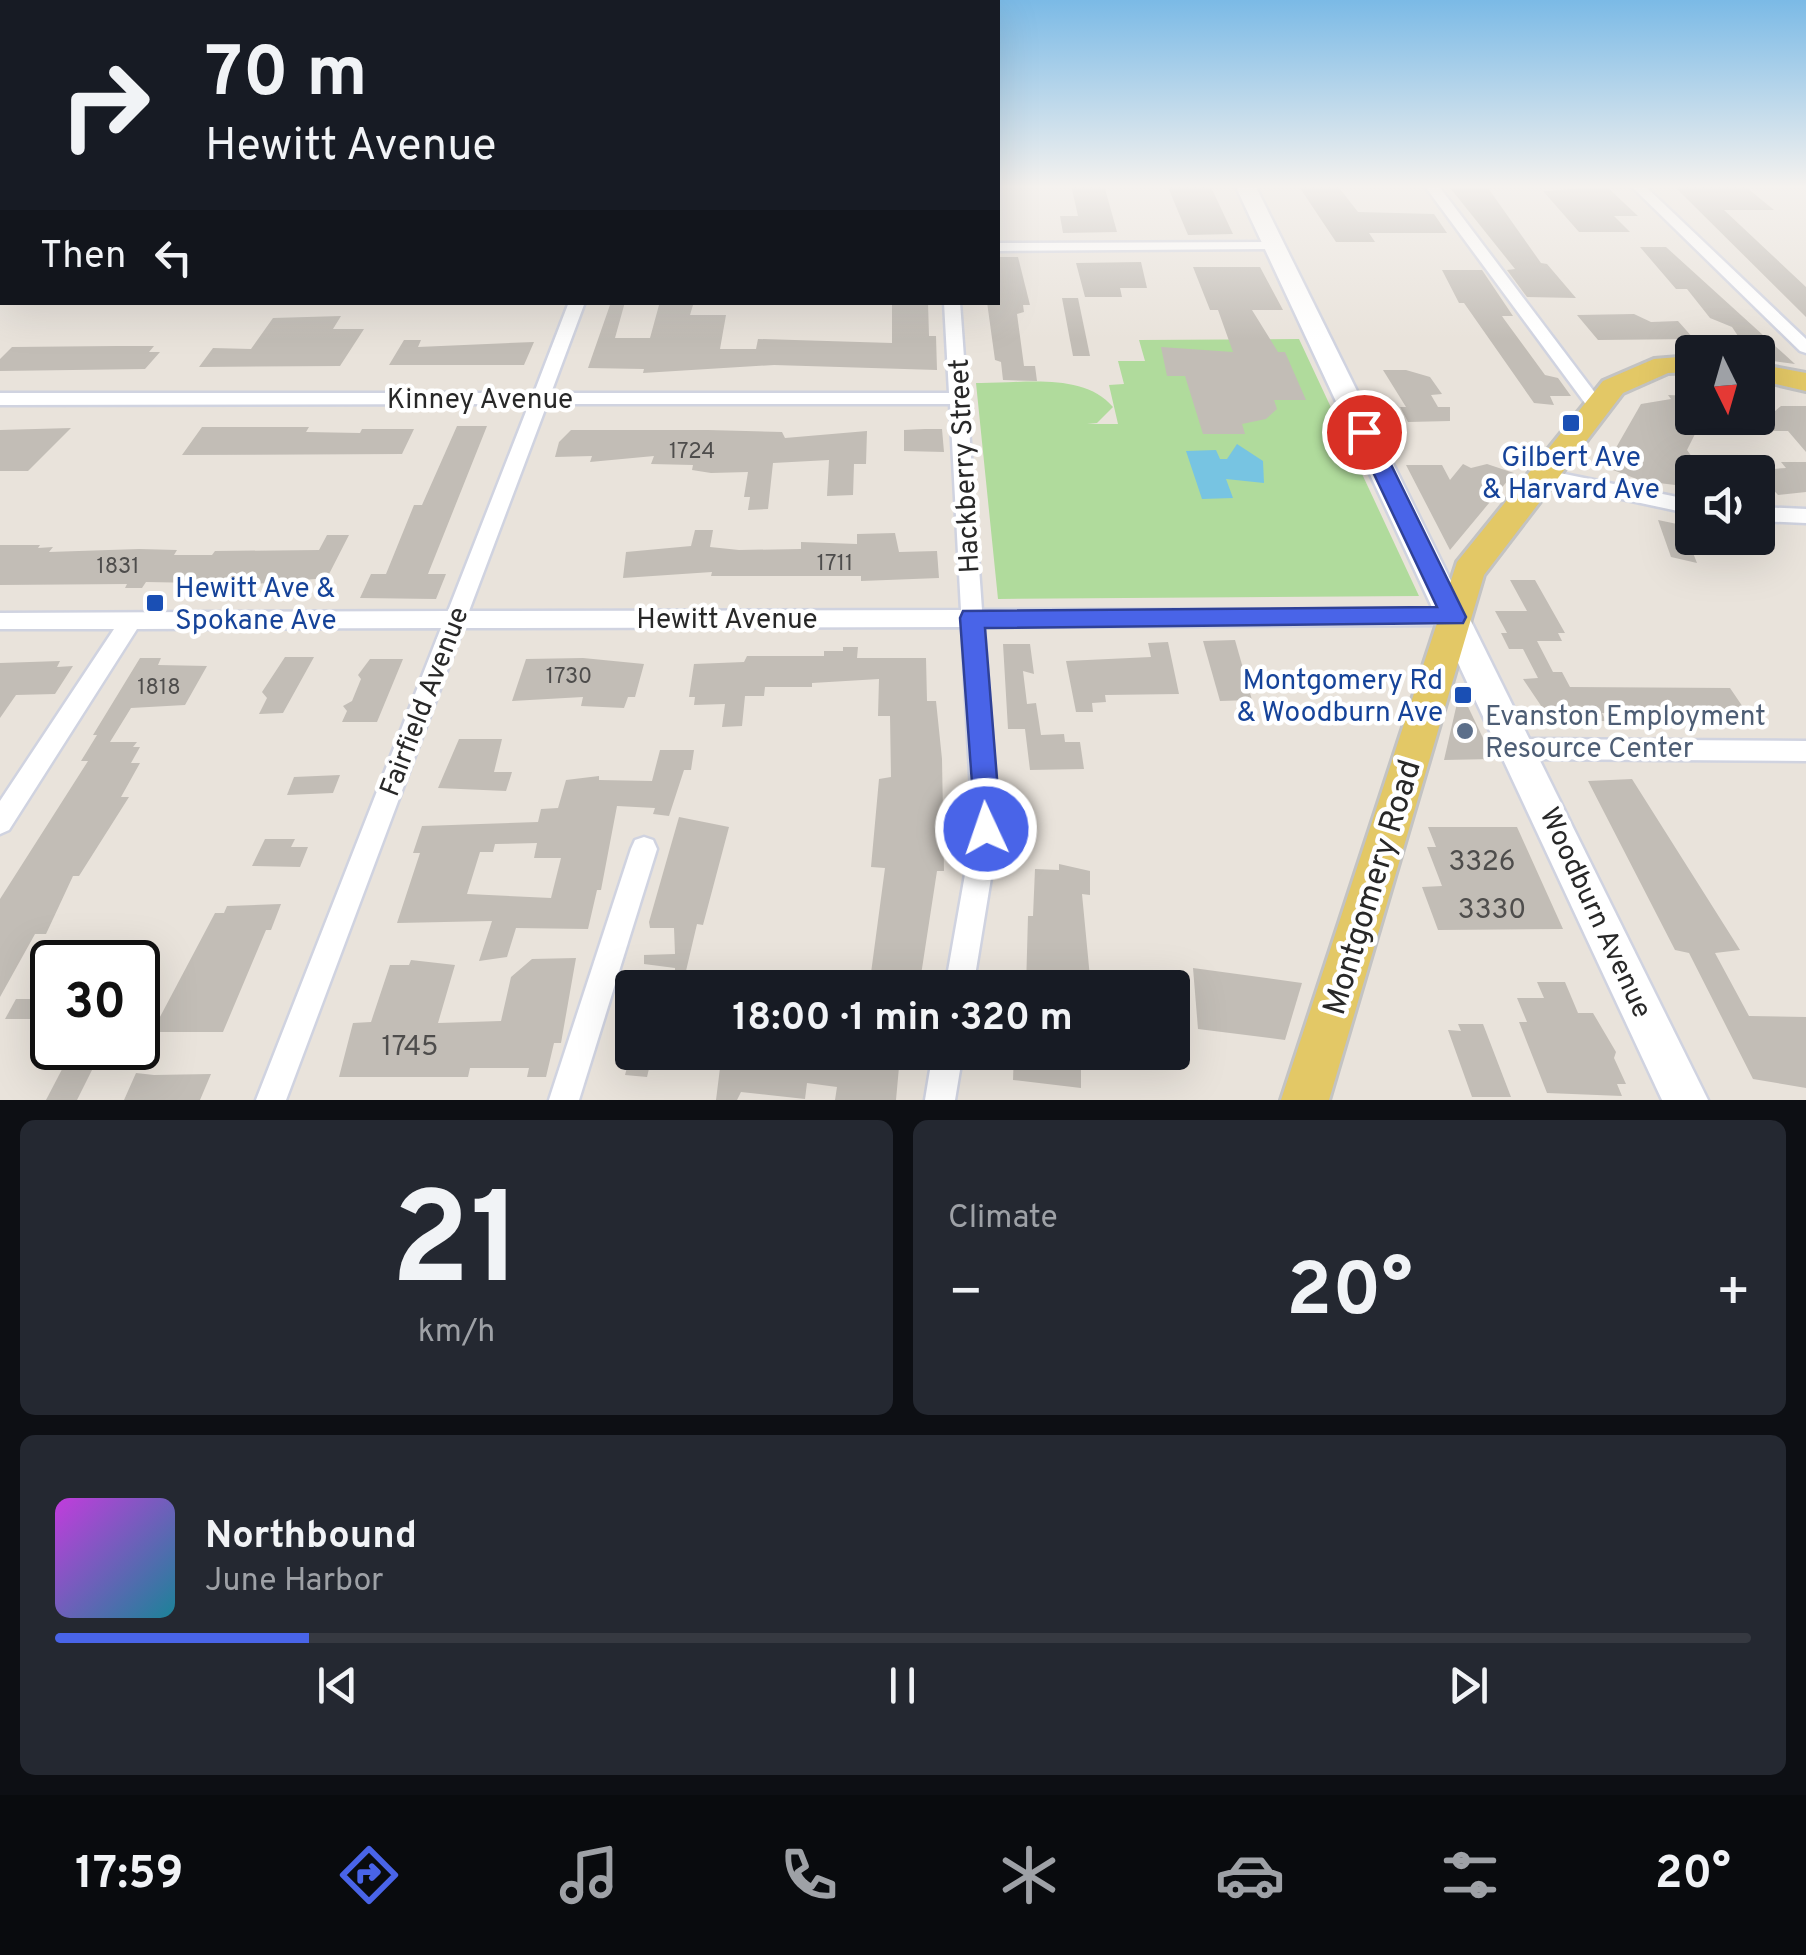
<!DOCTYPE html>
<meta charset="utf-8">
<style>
:root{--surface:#171b24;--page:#242831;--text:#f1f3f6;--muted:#9ea1a6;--line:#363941;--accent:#4964e8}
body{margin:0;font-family:Overpass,sans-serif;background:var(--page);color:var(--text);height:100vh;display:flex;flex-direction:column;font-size:38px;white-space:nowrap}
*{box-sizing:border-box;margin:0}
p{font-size:32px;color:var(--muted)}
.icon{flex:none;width:55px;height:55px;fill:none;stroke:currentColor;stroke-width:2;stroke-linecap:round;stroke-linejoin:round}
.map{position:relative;height:1100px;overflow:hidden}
.sheet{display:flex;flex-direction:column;gap:20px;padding:20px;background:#0d0f14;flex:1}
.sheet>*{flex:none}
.hud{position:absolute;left:0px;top:0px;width:1000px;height:305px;box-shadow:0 10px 40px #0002;background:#171b24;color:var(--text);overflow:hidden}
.needle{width:65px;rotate:175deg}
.buttons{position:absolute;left:1675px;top:335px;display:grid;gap:20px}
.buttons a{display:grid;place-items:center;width:100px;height:100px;border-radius:10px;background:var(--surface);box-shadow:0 10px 40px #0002;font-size:50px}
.speed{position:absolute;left:30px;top:940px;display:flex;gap:20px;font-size:50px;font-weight:700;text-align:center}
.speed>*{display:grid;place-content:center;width:130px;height:130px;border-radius:50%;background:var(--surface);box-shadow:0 10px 40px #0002;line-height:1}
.speed .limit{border:5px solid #111;border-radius:15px;background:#fff;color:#111}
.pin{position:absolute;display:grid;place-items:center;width:85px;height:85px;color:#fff;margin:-42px;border:5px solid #fff;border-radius:50%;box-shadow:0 2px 10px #0007}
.me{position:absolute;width:110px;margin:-55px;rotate:357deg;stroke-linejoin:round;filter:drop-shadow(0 0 8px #0008)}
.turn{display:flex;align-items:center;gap:35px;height:210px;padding:0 40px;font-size:45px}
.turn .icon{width:130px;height:130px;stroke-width:2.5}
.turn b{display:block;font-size:70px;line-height:85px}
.then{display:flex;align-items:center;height:95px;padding:0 40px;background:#0003;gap:20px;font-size:38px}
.big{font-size:75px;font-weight:700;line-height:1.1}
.sheet .tile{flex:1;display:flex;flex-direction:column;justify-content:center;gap:15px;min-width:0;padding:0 35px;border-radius:15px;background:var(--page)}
.sheet .dial{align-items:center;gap:0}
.dial b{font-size:130px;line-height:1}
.song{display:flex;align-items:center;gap:30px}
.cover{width:120px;height:120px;border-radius:15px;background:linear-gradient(135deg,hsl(290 70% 55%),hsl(190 70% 35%))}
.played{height:10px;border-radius:5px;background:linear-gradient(90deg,var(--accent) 15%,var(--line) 15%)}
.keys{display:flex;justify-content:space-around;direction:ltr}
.heat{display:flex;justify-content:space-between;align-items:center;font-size:55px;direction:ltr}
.sheet .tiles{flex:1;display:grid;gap:20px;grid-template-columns:1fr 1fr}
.tile:last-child{grid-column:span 2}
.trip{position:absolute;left:615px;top:970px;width:575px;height:100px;border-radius:10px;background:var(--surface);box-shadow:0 10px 40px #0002;font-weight:700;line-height:100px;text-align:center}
.tab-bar{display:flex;height:160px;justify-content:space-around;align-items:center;background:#090b0e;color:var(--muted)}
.tab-bar .icon{width:70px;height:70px}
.tab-bar .active{color:var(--accent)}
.tab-bar b{font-size:45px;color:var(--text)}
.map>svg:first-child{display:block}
</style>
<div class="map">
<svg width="1806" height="1100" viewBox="0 0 1806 1100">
<rect width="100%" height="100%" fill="#e9e3db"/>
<!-- green -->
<path fill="#b0db9c" d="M 1299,339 L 1419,596 L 998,599 L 976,383 C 1019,384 1083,371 1113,407 L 1097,423 L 1087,424 L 1118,424 L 1109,385 L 1124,384 L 1118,361 L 1145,361 L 1139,340 Z"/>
<!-- water -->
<path fill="#77c4e2" d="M 1237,444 L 1263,461 L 1264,483 L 1226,479 L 1233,498 L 1202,499 L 1186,451 L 1216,450 L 1220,459 L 1227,459 Z"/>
<!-- building -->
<g fill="#c2bdb6" fill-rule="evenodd">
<path d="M 1071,185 L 1104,185 L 1117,232 L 1063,233 L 1060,216 L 1078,216 Z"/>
<path d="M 1167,185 L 1210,185 L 1233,234 L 1188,235 Z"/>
<path d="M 1298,185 L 1337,185 L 1358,212 L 1434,214 L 1447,233 L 1369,233 L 1375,242 L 1336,242 Z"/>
<path d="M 1607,187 L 1638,216 L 1614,216 L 1630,232 L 1579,232 L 1543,191 Z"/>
<path d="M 1675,187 L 1746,187 L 1774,210 L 1724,210 L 1806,287 L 1806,317 Z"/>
<path d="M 1488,188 L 1541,263 L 1547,264 L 1576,298 L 1527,297 L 1507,270 L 1515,269 L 1451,189 Z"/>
<path d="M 1640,247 L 1666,247 L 1795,364 L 1758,359 L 1758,352 L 1742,342 L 1732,327 L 1710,318 L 1687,289 L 1676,289 Z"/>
<path d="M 998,257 L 1018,257 L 1030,305 L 1023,305 L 1024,312 L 1017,314 L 1024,366 L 1035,366 L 1037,381 L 1003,380 L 1001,362 L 995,360 L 987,302 L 998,302 Z"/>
<path d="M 1141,262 L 1147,288 L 1120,288 L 1122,297 L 1085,297 L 1076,263 Z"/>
<path d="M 1193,267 L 1260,267 L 1283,310 L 1252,310 L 1278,352 L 1285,352 L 1306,400 L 1274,400 L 1277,409 L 1266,419 L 1242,424 L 1245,434 L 1203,434 L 1185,376 L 1167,376 L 1161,347 L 1233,352 L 1218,310 L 1210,310 Z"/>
<path d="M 1442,270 L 1482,270 L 1513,316 L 1502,316 L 1504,319 L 1545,375 L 1558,378 L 1571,396 L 1550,396 L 1554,405 L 1534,403 L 1464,303 L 1459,303 Z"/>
<path d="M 1062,298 L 1078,298 L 1090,356 L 1073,356 Z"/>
<path d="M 611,302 L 625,302 L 615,338 L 650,338 L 659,305 L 693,305 L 690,315 L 726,315 L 720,349 L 756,349 L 758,339 L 892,343 L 892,302 L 928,302 L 929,336 L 936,336 L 937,370 L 774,365 L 643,373 L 644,369 L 588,368 Z"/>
<path d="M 1634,314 L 1651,322 L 1678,321 L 1694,339 L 1598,340 L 1577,315 Z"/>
<path d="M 341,316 L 333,329 L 364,329 L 340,366 L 199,367 L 213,348 L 251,349 L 273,318 Z"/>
<path d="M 404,340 L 421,340 L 418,347 L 534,342 L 524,365 L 389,365 Z"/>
<path d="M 117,346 L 154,346 L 149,352 L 160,352 L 145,369 L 0,371 L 0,359 L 12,347 Z"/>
<path d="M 1383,370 L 1406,370 L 1430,377 L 1442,394 L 1431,395 L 1438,407 L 1450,407 L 1450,421 L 1408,422 L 1400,407 L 1406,407 Z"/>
<path d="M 1668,395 L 1692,396 L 1692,418 L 1703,418 L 1687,450 L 1703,472 L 1692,472 L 1692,487 L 1642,481 L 1605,467 L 1641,404 L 1671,399 Z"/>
<path d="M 1781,406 L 1806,406 L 1806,452 L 1788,431 L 1752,431 Z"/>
<path d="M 457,426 L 487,426 L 428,574 L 446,574 L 436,599 L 360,598 L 371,574 L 386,574 L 414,505 L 422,505 Z"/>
<path d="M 202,427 L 309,427 L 306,432 L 360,433 L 362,429 L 414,429 L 402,454 L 182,455 Z"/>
<path d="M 71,428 L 28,471 L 0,471 L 0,430 Z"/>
<path d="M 925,429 L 942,429 L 944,452 L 904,451 L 904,430 Z"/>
<path d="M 571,430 L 708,430 L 782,432 L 785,438 L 867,431 L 866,464 L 854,464 L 853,495 L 827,496 L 829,460 L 773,463 L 768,509 L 748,510 L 750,497 L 744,497 L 748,472 L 711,473 L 692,470 L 693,465 L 651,464 L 654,456 L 590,462 L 592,456 L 555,457 L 559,442 Z"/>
<path d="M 1781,462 L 1806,462 L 1806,492 L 1778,495 L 1755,470 L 1786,468 Z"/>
<path d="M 1463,464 L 1471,468 L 1487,464 L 1514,473 L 1450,550 L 1406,465 L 1442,465 L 1450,480 Z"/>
<path d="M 1658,520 L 1682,525 L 1697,563 L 1671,557 Z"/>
<path d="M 695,530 L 713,530 L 710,547 L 739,550 L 801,549 L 801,542 L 857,544 L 857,534 L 895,533 L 899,552 L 937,551 L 939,578 L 861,581 L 861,576 L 711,576 L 712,572 L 623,578 L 626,552 L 691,546 Z"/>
<path d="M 327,535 L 349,535 L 327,578 L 255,584 L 146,582 L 142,588 L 125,588 L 127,584 L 0,585 L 0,545 L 40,545 L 38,548 L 53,547 L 49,552 L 139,549 L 177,550 L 174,555 L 212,555 L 215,551 L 319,550 Z"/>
<path d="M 1510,580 L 1535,580 L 1565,633 L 1558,633 L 1562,641 L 1537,641 L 1553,672 L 1562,672 L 1570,687 L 1730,688 L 1747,713 L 1602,713 L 1606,721 L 1552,722 L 1523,679 L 1538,678 L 1523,649 L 1509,649 L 1501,633 L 1507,633 L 1495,611 L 1527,611 Z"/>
<path d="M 1235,640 L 1252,700 L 1220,701 L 1203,641 Z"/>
<path d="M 1168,642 L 1179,694 L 1105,695 L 1106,702 L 1092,703 L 1093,712 L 1076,712 L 1066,661 L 1151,657 L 1148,643 Z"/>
<path d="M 1003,644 L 1030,644 L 1034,674 L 1023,671 L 1027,704 L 1036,703 L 1041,735 L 1064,734 L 1065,742 L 1080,742 L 1084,769 L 1030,770 L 1025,729 L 1008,729 Z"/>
<path d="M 843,647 L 858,647 L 857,658 L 926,658 L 927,701 L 936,701 L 942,759 L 944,871 L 937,871 L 919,988 L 869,988 L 885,868 L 871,867 L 879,779 L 891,777 L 890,716 L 878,716 L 879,679 L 812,683 L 812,687 L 765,687 L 764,696 L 745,696 L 742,726 L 722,727 L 725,704 L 694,705 L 695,697 L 689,697 L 694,664 L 744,662 L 747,656 L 824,656 L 824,651 L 843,651 Z"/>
<path d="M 285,657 L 314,657 L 283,713 L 259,714 L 267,698 L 262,692 Z"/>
<path d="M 140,658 L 161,658 L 158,665 L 207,666 L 185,705 L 131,708 L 110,742 L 137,742 L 133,747 L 140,747 L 131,763 L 140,763 L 121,797 L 129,797 L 79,876 L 73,876 L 46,934 L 35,934 L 0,997 L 0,899 L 88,761 L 81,761 L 97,735 L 93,735 Z"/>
<path d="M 583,658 L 644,664 L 635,697 L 628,697 L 624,708 L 581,706 L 583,697 L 512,701 L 526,659 Z"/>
<path d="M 370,659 L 403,659 L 377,722 L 342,722 L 347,711 L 343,706 L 352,701 L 361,679 L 358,675 Z"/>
<path d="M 60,661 L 57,667 L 73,666 L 55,694 L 16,695 L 0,718 L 0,663 Z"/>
<path d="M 1460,690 L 1493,759 L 1444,760 Z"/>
<path d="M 459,739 L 502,739 L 494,772 L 512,772 L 506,791 L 438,788 Z"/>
<path d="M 660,750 L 694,750 L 691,770 L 684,770 L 669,816 L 653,814 L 655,808 L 617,806 L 601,890 L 597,890 L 588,929 L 516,928 L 507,957 L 479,961 L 492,921 L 397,923 L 420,853 L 413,853 L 422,826 L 538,822 L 541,809 L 558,808 L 566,780 L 599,776 L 599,780 L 652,781 ZM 537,843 L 534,858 L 561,858 L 551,898 L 467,894 L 480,852 L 493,852 L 495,844 Z"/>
<path d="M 340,775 L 333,793 L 287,795 L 294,777 Z"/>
<path d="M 1632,779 L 1740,950 L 1715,953 L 1749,1016 L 1806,1017 L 1806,1088 L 1753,1079 L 1689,953 L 1675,950 L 1588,781 Z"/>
<path d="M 679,817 L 729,827 L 703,925 L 697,924 L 682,988 L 675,988 L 675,968 L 644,964 L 644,955 L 675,954 L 674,928 L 650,928 L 649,922 Z"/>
<path d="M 1428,827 L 1517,827 L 1563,929 L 1438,930 L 1422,887 L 1442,886 L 1427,847 L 1436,847 Z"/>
<path d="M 265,839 L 295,839 L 291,847 L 308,847 L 300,867 L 252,866 Z"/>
<path d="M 1059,864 L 1090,871 L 1090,895 L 1082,894 L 1091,988 L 1026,988 L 1028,916 L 1033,916 L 1035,869 L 1059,870 Z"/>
<path d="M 281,904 L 271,930 L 266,930 L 223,1032 L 152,1032 L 215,913 L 224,913 L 227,906 Z"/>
<path d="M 576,958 L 561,1043 L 554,1043 L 546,1077 L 527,1077 L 529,1068 L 470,1068 L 468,1077 L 339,1077 L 353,1023 L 371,1022 L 390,965 L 409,965 L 411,960 L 455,965 L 438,1023 L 501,1021 L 511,977 L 532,959 Z"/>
<path d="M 1193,968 L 1302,983 L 1285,1040 L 1198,1029 Z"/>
<path d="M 1537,982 L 1565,982 L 1578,1013 L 1593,1013 L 1616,1052 L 1614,1058 L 1626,1084 L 1617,1084 L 1622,1096 L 1547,1093 L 1519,1022 L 1527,1022 L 1517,998 L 1544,998 Z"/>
<path d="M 16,999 L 42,999 L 31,1019 L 5,1019 Z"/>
<path d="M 1458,1024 L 1483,1024 L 1511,1097 L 1472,1097 L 1448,1030 L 1461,1031 Z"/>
<path d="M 78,1048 L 103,1048 L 77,1100 L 46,1100 L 70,1054 Z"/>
<path d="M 631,1052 L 653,1052 L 647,1077 L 625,1075 Z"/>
<path d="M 722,1052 L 798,1052 L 899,1067 L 896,1100 L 835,1100 L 837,1087 L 807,1083 L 805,1099 L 741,1092 L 737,1100 L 716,1100 Z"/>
<path d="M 1014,1052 L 1081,1052 L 1081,1088 L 1013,1080 Z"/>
<path d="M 136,1073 L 154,1075 L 211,1074 L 200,1100 L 124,1100 Z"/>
</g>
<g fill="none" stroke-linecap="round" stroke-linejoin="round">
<!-- street casing -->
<g stroke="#d0d3e0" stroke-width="5">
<g id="street">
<path d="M 1424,185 L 1438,185 L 1602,402 L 1605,406 L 1602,410 L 1590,410 Z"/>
<path d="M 1630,185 L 1644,185 L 1806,339 L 1806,353 L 1800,351 Z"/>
<path d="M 1274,242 L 1279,243 L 1279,249 L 998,251 L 998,243 Z"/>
<rect x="0" y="244" width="2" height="8"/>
<path d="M 569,302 L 585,302 L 551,393 L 949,393 L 944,302 L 960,302 L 982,610 L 1454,609 L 1462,611 L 1465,617 L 1462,623 L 1454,625 L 984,627 L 999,829 L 973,988 L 945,988 L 973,829 L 962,627 L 463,628 L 286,1100 L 256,1100 L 441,628 L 137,629 L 9,830 L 0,834 L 0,801 L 114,629 L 0,629 L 0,613 L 448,611 L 529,404 L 0,405 L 0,393 L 534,393 ZM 547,404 L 950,404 L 961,610 L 469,611 Z"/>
<path d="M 1540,469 L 1692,500 L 1692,514 L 1533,480 L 1531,475 Z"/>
<path d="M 1758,507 L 1806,509 L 1806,523 L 1758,521 Z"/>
<path d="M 1520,739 L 1806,741 L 1806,761 L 1520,759 L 1512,756 L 1508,749 L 1512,742 Z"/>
<path d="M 644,837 L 653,840 L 657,849 L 579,1100 L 549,1100 L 631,849 L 635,840 Z"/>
<path d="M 933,1052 L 963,1052 L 955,1100 L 925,1100 Z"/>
</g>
</g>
<!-- secondary casing -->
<g stroke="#d0d3e0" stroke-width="5">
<path id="secondary" d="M 1235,185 L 1255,185 L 1708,1100 L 1662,1100 Z"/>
</g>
<!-- primary casing -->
<g stroke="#c3c3c3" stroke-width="6">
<g id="primary">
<path d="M 1692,356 L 1692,372 L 1668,373 L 1623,393 L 1484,575 L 1329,1100 L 1281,1100 L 1457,562 L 1603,381 L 1654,359 Z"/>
<path d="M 1758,364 L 1806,373 L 1806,391 L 1758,380 Z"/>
</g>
</g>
<!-- street -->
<use href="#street" fill="#fff" fill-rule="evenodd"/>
<!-- secondary -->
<use href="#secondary" fill="#fff" fill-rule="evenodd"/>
<!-- primary -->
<use href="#primary" fill="#e3c866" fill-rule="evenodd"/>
</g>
<!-- sky -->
<linearGradient id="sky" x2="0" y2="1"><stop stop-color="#7bbae6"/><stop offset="0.55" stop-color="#f5f2ef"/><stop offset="1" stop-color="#f5f2ef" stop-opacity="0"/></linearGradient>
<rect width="1806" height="339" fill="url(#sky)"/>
<!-- route -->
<path fill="#4964e8" stroke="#2f4197" stroke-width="2.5" d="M 1364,425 L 1375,432 L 1466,617 L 1463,623 L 985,628 L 1001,829 L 997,839 L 986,843 L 976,839 L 960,618 L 963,611 L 1437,607 L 1354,432 Z"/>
<!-- markers -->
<g fill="#1a4fb4" stroke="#fff" stroke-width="4">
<rect x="1561" y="413" width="20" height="20" rx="5"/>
<rect x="145" y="593" width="20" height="20" rx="5"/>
<rect x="1453" y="685" width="20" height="20" rx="5"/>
</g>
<circle fill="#5c6f8a" stroke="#fff" stroke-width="4" cx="1465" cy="731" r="10"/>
<g text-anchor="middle" stroke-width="9" stroke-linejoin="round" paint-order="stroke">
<!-- number labels -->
<g font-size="22" fill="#4e4d4c">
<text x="692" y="458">1724</text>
<text x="835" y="570">1711</text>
<text x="118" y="573">1831</text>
<text x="569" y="683">1730</text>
<text x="159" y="694">1818</text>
</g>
<!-- street labels -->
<g font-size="28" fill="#282828" stroke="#fff">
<text x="480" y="408">Kinney Avenue</text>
<text transform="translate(963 466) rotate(-93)" y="10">Hackberry Street</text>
<text x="727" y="628">Hewitt Avenue</text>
<text transform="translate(423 701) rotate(-69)" y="10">Fairfield Avenue</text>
<text transform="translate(1597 912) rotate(65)" y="10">Woodburn Avenue</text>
</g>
<!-- transit labels -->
<g font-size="28" fill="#164399" stroke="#fff">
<text x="1571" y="466">Gilbert Ave<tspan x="1571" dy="32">&amp; Harvard Ave</tspan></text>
<text x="175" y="597" text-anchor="start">Hewitt Ave &amp;<tspan x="175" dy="32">Spokane Ave</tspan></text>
<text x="1443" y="689" text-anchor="end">Montgomery Rd<tspan x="1443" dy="32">&amp; Woodburn Ave</tspan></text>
</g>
<!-- service labels -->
<g font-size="28" fill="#4e5e75" stroke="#fff" text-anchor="start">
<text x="1485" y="725">Evanston Employment<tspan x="1485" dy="32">Resource Center</tspan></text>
</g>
<!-- near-number labels -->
<g font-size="28" fill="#4e4d4c">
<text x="1482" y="870">3326</text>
<text x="1492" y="918">3330</text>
<text x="410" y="1055">1745</text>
</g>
<!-- near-street labels -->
<g font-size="32" fill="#282828" stroke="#fff">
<text transform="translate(1371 887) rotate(-73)" y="11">Montgomery Road</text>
</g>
</g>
</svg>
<div class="buttons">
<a><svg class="needle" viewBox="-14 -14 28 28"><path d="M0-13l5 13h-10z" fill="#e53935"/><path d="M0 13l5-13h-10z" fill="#9ea1a6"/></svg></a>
<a><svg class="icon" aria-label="sound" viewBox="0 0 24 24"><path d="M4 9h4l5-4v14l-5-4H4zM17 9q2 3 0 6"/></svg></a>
</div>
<div class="speed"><div class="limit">30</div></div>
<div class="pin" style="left:1364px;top:432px;background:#d93025"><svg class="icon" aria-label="arrive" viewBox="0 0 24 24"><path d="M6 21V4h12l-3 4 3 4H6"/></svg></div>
<svg class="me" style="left:986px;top:829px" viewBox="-20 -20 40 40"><circle r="17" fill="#4964e8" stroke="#fff" stroke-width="3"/><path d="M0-11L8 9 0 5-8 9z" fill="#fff"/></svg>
<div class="trip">18:00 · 1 min · 320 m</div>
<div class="hud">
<div class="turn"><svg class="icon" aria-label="right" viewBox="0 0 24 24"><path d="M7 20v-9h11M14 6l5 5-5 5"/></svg><div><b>70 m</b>Hewitt Avenue</div></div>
<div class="then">Then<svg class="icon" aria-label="left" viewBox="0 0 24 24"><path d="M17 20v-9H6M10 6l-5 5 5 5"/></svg></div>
</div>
</div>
<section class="sheet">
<div class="tiles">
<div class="tile dial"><b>21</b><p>km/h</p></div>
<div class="tile"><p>Climate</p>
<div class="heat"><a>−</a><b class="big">20°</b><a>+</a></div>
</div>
<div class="tile">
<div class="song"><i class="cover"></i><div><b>Northbound</b><p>June Harbor</p></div></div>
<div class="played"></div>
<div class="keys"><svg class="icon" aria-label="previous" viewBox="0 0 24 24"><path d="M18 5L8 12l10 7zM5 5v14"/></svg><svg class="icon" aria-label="pause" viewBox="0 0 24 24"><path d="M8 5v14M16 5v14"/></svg><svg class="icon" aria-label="next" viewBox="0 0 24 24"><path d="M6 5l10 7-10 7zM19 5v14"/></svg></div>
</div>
</div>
</section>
<nav class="tab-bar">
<b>17:59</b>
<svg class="icon active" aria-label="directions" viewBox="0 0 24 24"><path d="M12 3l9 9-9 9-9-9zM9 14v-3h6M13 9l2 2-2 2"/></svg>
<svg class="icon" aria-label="music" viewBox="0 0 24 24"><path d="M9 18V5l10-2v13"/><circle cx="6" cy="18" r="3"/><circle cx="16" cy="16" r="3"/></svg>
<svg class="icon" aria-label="phone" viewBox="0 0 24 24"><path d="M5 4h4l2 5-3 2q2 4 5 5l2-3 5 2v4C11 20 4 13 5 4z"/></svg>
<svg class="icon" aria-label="climate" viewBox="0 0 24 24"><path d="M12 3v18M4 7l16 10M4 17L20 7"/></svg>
<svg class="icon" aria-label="car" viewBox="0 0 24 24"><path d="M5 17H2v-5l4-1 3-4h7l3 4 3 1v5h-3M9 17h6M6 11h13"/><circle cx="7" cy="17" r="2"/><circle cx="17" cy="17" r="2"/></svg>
<svg class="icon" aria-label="filters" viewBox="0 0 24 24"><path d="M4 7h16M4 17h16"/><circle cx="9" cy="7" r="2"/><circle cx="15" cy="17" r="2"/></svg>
<b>20°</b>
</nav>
